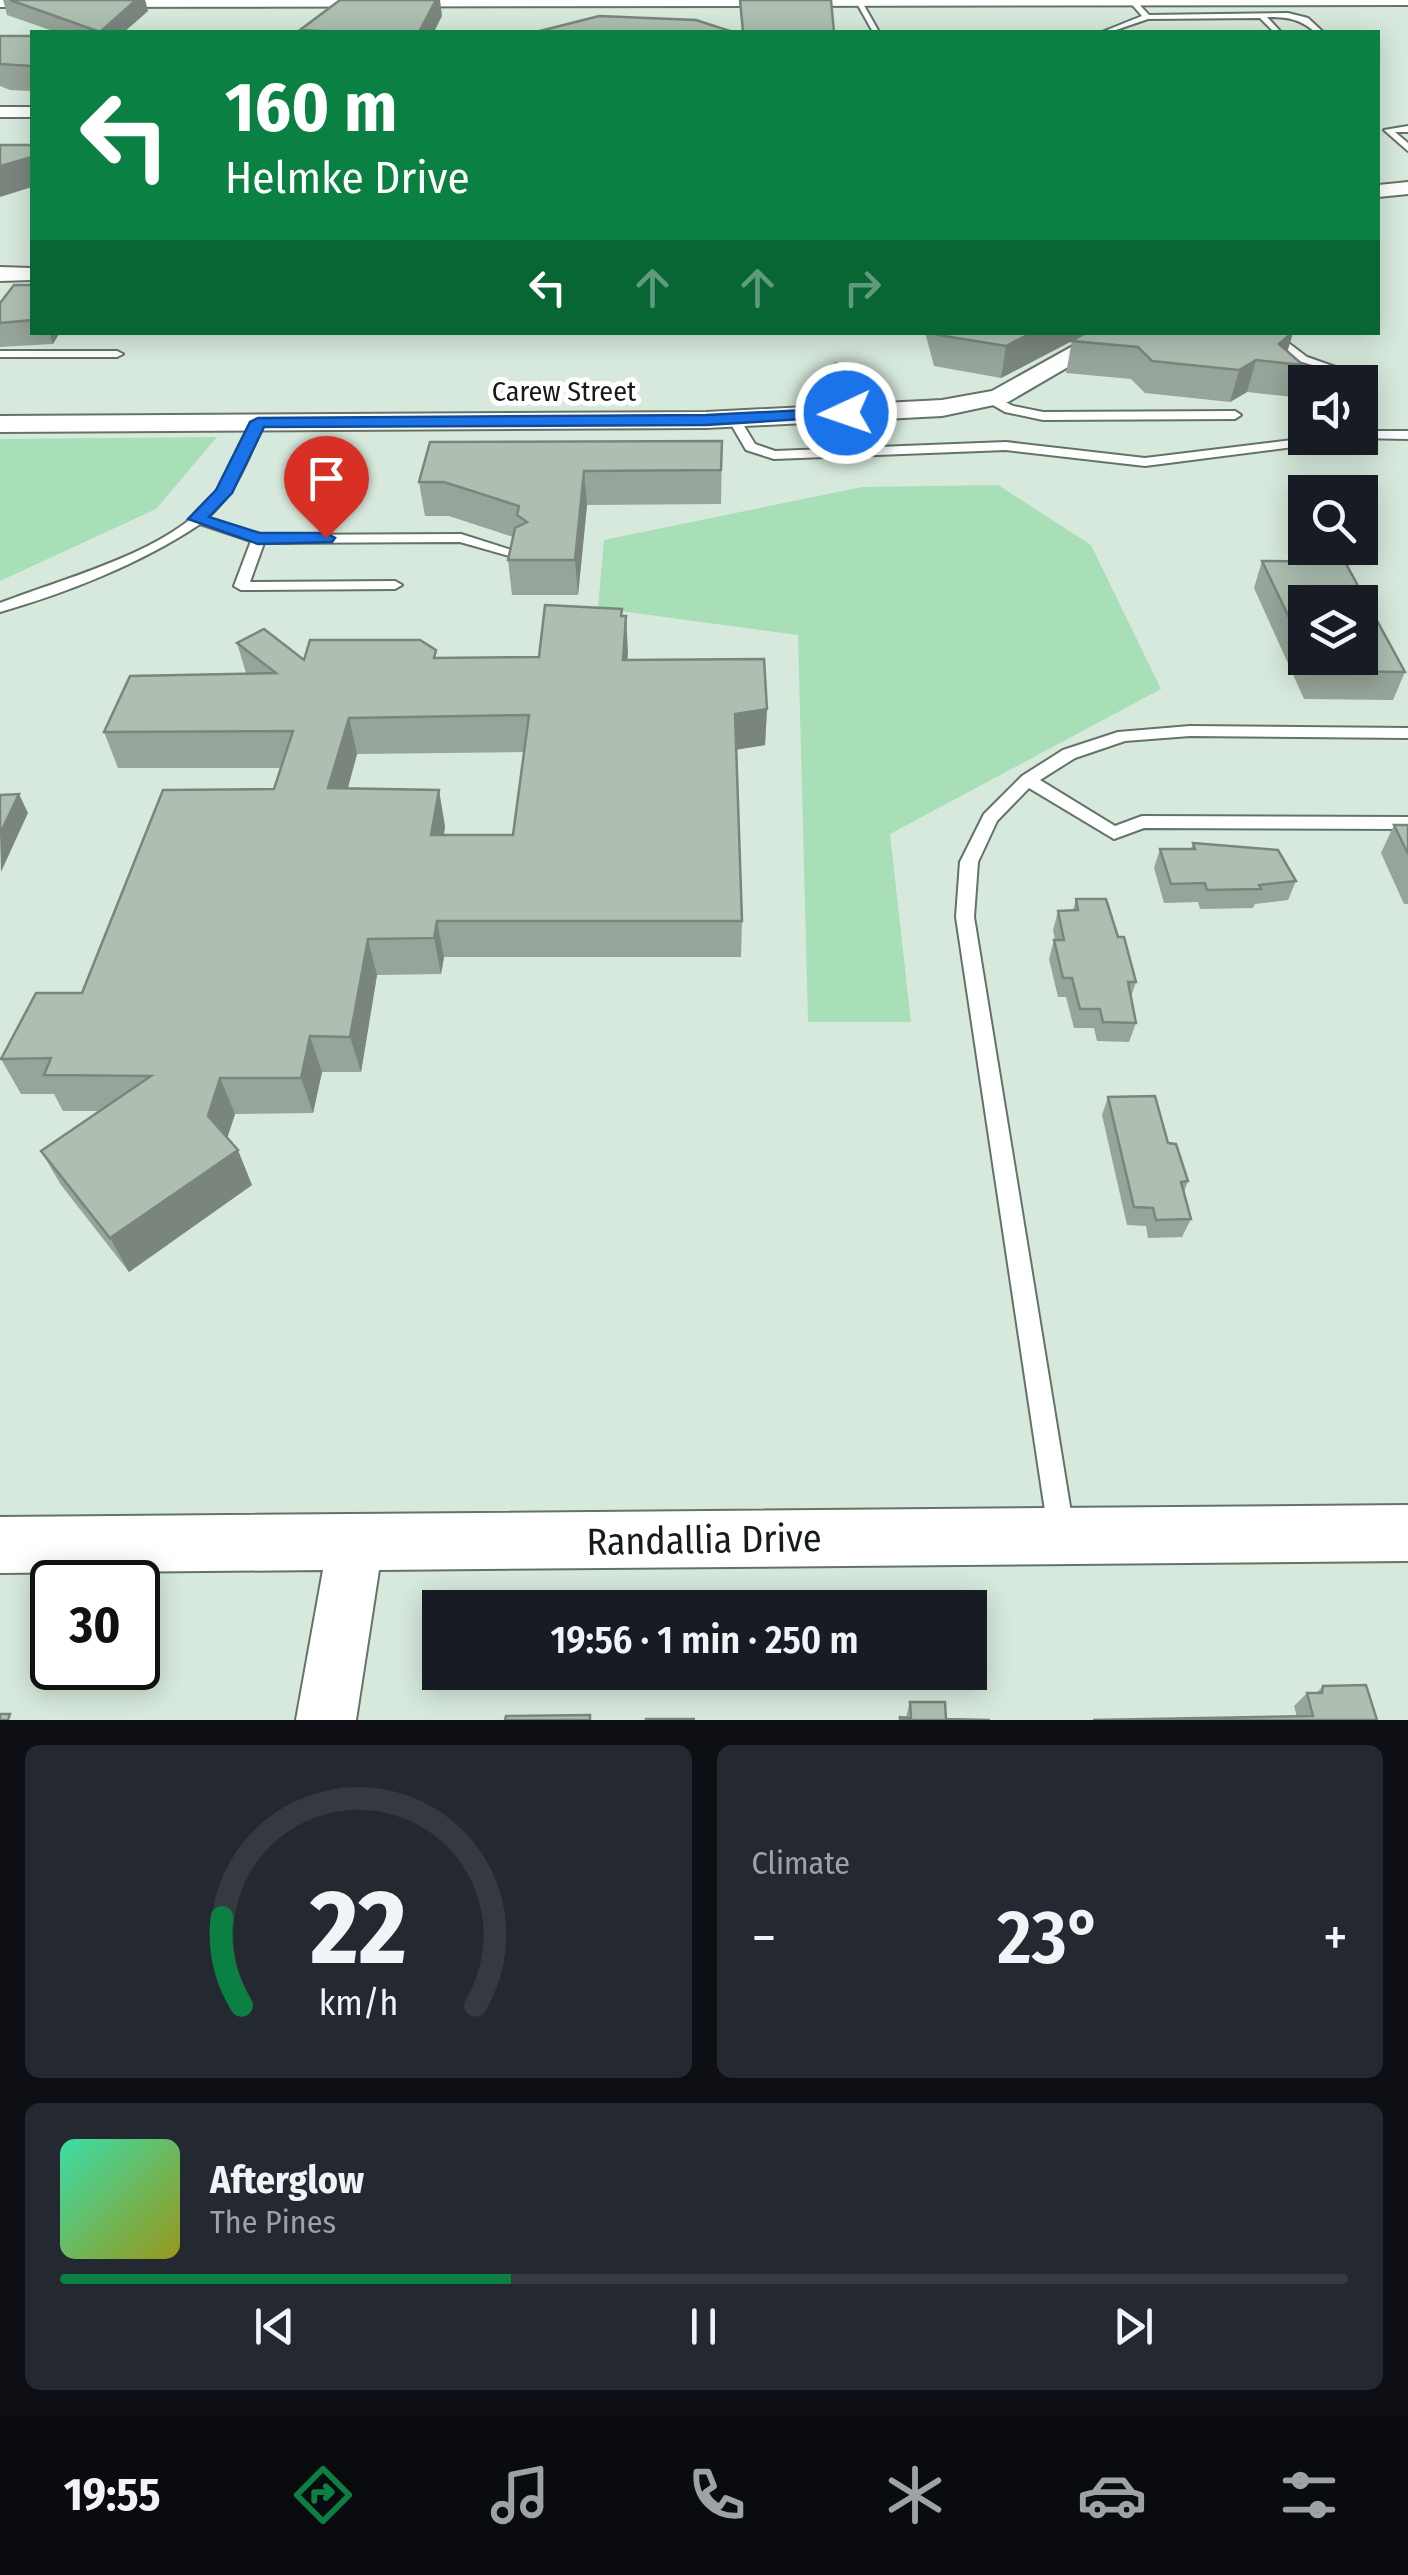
<!DOCTYPE html>
<meta charset="utf-8">
<style>
:root{--surface:#171b24;--page:#242831;--text:#f1f3f6;--muted:#9ea1a6;--line:#363941;--accent:#0b8043}
body{margin:0;font-family:"Fira Sans Condensed",sans-serif;background:var(--page);color:var(--text);height:100vh;display:flex;flex-direction:column;font-size:38px;white-space:nowrap}
*{box-sizing:border-box;margin:0}
p{font-size:32px;color:var(--muted)}
.icon{flex:none;width:55px;height:55px;fill:none;stroke:currentColor;stroke-width:2;stroke-linecap:round;stroke-linejoin:round}
.map{position:relative;height:1720px;overflow:hidden}
.side{display:flex;flex-direction:column;gap:25px;padding:25px;background:#0d0f14;flex:1}
.side>*{flex:none}
.top-card{position:absolute;left:30px;top:30px;width:1350px;height:305px;border-radius:0px;box-shadow:0 5px 25px #0003;background:#0b8043;color:#fff;overflow:hidden}
.buttons{position:absolute;left:1288px;top:365px;display:grid;gap:20px}
.buttons a{display:grid;place-items:center;width:90px;height:90px;border-radius:0px;background:var(--surface);box-shadow:0 5px 25px #0003;font-size:50px}
.speed{position:absolute;left:30px;top:1560px;display:flex;gap:20px;font-size:50px;font-weight:700;text-align:center}
.speed>*{display:grid;place-content:center;width:130px;height:130px;border-radius:50%;background:var(--surface);box-shadow:0 5px 25px #0003;line-height:1}
.speed .limit{border:5px solid #111;border-radius:15px;background:#fff;color:#111}
.pin{position:absolute;display:grid;place-items:center;width:85px;height:85px;color:#fff;margin:-102px -42px;border-radius:50% 50% 50% 0;rotate:-45deg;box-shadow:0 0 10px #0007}
.pin .icon{rotate:45deg}
.me{position:absolute;width:110px;margin:-55px;rotate:267deg;stroke-linejoin:round;filter:drop-shadow(0 0 8px #0008)}
.turn{display:flex;align-items:center;gap:35px;height:210px;padding:0 30px;font-size:45px}
.turn .icon{width:130px;height:130px;stroke-width:2.5}
.turn b{display:block;font-size:70px;line-height:85px}
.lanes{display:flex;align-items:center;height:95px;padding:0 30px;background:#0003;justify-content:center;gap:50px;direction:ltr}
.lanes .off{opacity:.35}
.big{font-size:75px;font-weight:600;line-height:1.1}
.side .tile{flex:1;display:flex;flex-direction:column;justify-content:center;gap:15px;min-width:0;padding:0 35px;border-radius:15px;background:var(--page)}
.side .dial{align-items:center;gap:0}
.dial svg{height:260px;overflow:visible;fill:none;stroke:var(--line);stroke-width:7;stroke-linecap:round;text-anchor:middle}
.dial text{fill:var(--text);stroke:none}
.song{display:flex;align-items:center;gap:30px}
.cover{width:120px;height:120px;border-radius:15px;background:linear-gradient(135deg,hsl(160 70% 55%),hsl(60 70% 35%))}
.played{height:10px;border-radius:5px;background:linear-gradient(90deg,var(--accent) 35%,var(--line) 35%)}
.keys{display:flex;justify-content:space-around;direction:ltr}
.heat{display:flex;justify-content:space-between;align-items:center;font-size:55px;direction:ltr}
.side .tiles{flex:1;display:grid;gap:25px;grid-template-columns:1fr 1fr}
.tile:last-child{grid-column:span 2}
.trip{position:absolute;left:422px;top:1590px;width:565px;height:100px;border-radius:0px;background:var(--surface);box-shadow:0 5px 25px #0003;font-weight:600;line-height:100px;text-align:center}
.menu{display:flex;height:160px;justify-content:space-around;align-items:center;background:#090b0e;color:var(--muted)}
.menu .icon{width:70px;height:70px}
.menu .active{color:var(--accent)}
.menu b{font-size:45px;color:var(--text)}
.map>svg:first-child{display:block}
</style>
<div class="map">
<svg width="1408" height="1720" viewBox="0 0 1408 1720">
<rect width="100%" height="100%" fill="#d7e9dc"/>
<!-- green -->
<g fill="#a8dfb7">
<path d="M 217,437 L 156,509 L 0,581 L 0,439 Z"/>
<path d="M 998,485 L 1091,545 L 1161,689 L 890,834 L 911,1022 L 808,1022 L 798,635 L 598,608 L 604,540 L 862,487 Z"/>
</g>
<g fill="none" stroke-linecap="round" stroke-linejoin="round">
<!-- lane casing -->
<g stroke="#647367" stroke-width="4">
<g id="lane">
<path d="M 855,0 L 861,0 L 879,32 L 873,32 Z"/>
<path d="M 1128,0 L 1135,0 L 1149,15 L 1288,13 L 1308,18 L 1323,32 L 1315,32 C 1300,19 1288,17 1267,17 L 1281,32 L 1274,32 L 1260,18 L 1148,19 L 1110,32 L 1102,32 L 1142,16 Z"/>
<path d="M 1408,126 L 1408,132 L 1395,132 L 1408,143 L 1408,151 L 1384,130 Z"/>
<path d="M 1261,332 L 1274,332 L 1307,357 L 1344,370 L 1338,373 L 1299,361 Z"/>
<path d="M 0,351 L 117,351 L 123,354 L 117,357 L 0,357 Z"/>
<path d="M 836,364 L 842,367 L 852,413 L 846,417 L 840,413 L 830,367 Z"/>
<path d="M 990,394 L 1013,406 L 1043,412 L 1235,411 L 1241,415 L 1235,419 L 1043,420 L 1005,412 L 986,401 L 984,398 Z"/>
<path d="M 734,415 L 738,416 L 755,444 L 775,451 L 1006,442 L 1145,458 L 1308,438 L 1339,438 L 1333,442 L 1145,466 L 1006,450 L 774,459 L 746,450 L 728,419 Z"/>
<path d="M 258,418 L 264,422 C 249,457 237,492 207,518 L 260,535 L 461,534 L 527,555 L 520,559 L 460,542 L 264,543 L 250,582 L 395,581 L 402,585 L 395,589 L 241,590 L 234,586 L 251,541 L 200,524 C 142,563 67,593 0,612 L 0,603 C 67,577 166,553 213,498 C 232,476 241,447 252,422 Z"/>
<path d="M 1360,431 L 1408,431 L 1408,439 L 1356,438 L 1360,438 Z"/>
<path d="M 1190,726 L 1408,728 L 1408,738 L 1190,736 L 1125,741 L 1075,758 L 1040,780 L 1115,826 L 1142,816 L 1408,817 L 1408,829 L 1144,828 L 1114,839 L 1029,788 L 997,821 L 978,862 L 974,917 L 1074,1531 L 1070,1540 L 1061,1544 L 1052,1540 L 1048,1531 L 956,917 L 960,862 L 984,814 L 1022,776 L 1063,750 L 1118,732 Z"/>
</g>
</g>
<!-- street casing -->
<g stroke="#647367" stroke-width="4">
<g id="street">
<path d="M 0,0 L 1408,0 L 1408,5 L 0,7 Z"/>
<rect x="0" y="107" width="32" height="10"/>
<path d="M 1408,182 L 1408,194 L 1378,197 L 1378,185 Z"/>
<path d="M 0,267 L 32,268 L 32,280 L 0,281 Z"/>
<path d="M 1098,332 L 1123,335 L 1008,402 L 942,416 L 706,428 L 0,432 L 0,416 L 706,412 L 942,400 L 992,391 Z"/>
<path d="M 1408,1505 L 1408,1561 L 379,1570 L 356,1720 L 296,1720 L 323,1570 L 0,1573 L 0,1517 Z"/>
</g>
</g>
<!-- lane -->
<use href="#lane" fill="#fff" fill-rule="evenodd"/>
<!-- street -->
<use href="#street" fill="#fff" fill-rule="evenodd"/>
</g>
<!-- wall -->
<g fill="#96a499" fill-rule="evenodd">
<path d="M 3,0 L 145,0 L 148,11 L 124,32 L 56,32 L 7,15 Z"/>
<path d="M 0,36 L 32,36 L 32,91 L 10,90 L 0,86 Z"/>
<path d="M 32,285 L 32,332 L 60,332 L 53,344 L 0,347 L 0,303 Z"/>
<path d="M 925,332 L 1293,332 L 1287,351 L 1303,365 L 1293,397 L 1247,392 L 1230,402 L 1145,393 L 1131,379 L 1066,373 L 1072,341 L 1001,378 L 934,366 Z"/>
<path d="M 722,441 L 721,504 L 587,505 L 578,595 L 512,595 L 508,560 L 513,537 L 449,516 L 425,516 L 419,482 Z"/>
<path d="M 1262,561 L 1405,672 L 1393,700 L 1304,699 L 1254,588 ZM 1305,602 L 1360,658 L 1305,658 Z"/>
<path d="M 622,616 L 626,616 L 627,660 L 767,709 L 765,745 L 737,749 L 742,921 L 741,957 L 444,957 L 441,974 L 377,975 L 361,1072 L 322,1072 L 313,1113 L 235,1114 L 227,1138 L 252,1185 L 129,1272 L 61,1185 L 41,1151 L 100,1111 L 63,1111 L 54,1094 L 21,1094 L 1,1059 L 82,993 L 274,789 L 281,768 L 118,768 L 104,732 L 246,673 L 237,643 L 304,660 L 539,657 ZM 524,752 L 513,835 L 444,835 L 445,826 L 348,788 L 357,754 Z"/>
<path d="M 1394,825 L 1408,825 L 1408,904 L 1404,904 L 1381,853 Z"/>
<path d="M 1193,843 L 1296,881 L 1288,900 L 1255,904 L 1253,908 L 1200,909 L 1198,902 L 1164,903 L 1154,868 L 1160,849 L 1191,849 Z"/>
<path d="M 1076,899 L 1118,937 L 1136,982 L 1131,997 L 1136,1023 L 1129,1042 L 1097,1041 L 1094,1028 L 1074,1028 L 1066,997 L 1058,997 L 1049,959 L 1054,940 L 1055,940 L 1053,930 L 1058,911 L 1073,910 Z"/>
<path d="M 1108,1097 L 1168,1143 L 1188,1181 L 1184,1192 L 1191,1219 L 1182,1237 L 1148,1238 L 1146,1226 L 1127,1225 L 1102,1115 Z"/>
<path d="M 1323,1686 L 1377,1720 L 1297,1717 L 1294,1706 L 1307,1693 L 1316,1693 Z"/>
<path d="M 910,1702 L 946,1719 L 990,1720 L 899,1720 L 900,1717 L 906,1717 Z"/>
</g>
<!-- shaded-wall -->
<g fill="#7a867d">
<path d="M 136,0 L 145,0 L 148,11 L 124,32 L 100,32 Z"/>
<path d="M 436,0 L 440,0 L 442,16 L 434,32 L 419,32 Z"/>
<path d="M 32,157 L 32,187 L 0,197 L 0,166 Z"/>
<path d="M 49,332 L 60,332 L 53,344 Z"/>
<path d="M 1033,332 L 1089,332 L 1001,378 L 1006,346 Z"/>
<path d="M 1293,333 L 1284,363 L 1279,344 Z"/>
<path d="M 1256,360 L 1247,392 L 1230,402 L 1239,370 Z"/>
<path d="M 584,471 L 587,505 L 578,595 L 575,560 Z"/>
<path d="M 626,616 L 628,652 L 625,695 L 623,660 Z"/>
<path d="M 767,709 L 765,745 L 735,750 L 735,714 Z"/>
<path d="M 349,718 L 357,754 L 338,824 L 328,788 Z"/>
<path d="M 439,790 L 445,826 L 438,872 L 431,835 Z"/>
<path d="M 19,794 L 28,813 L 1,872 L 0,834 Z"/>
<path d="M 437,921 L 444,957 L 441,974 L 434,938 Z"/>
<path d="M 368,939 L 377,975 L 361,1072 L 350,1037 Z"/>
<path d="M 310,1036 L 322,1072 L 313,1113 L 301,1078 Z"/>
<path d="M 220,1078 L 235,1114 L 223,1151 L 208,1116 Z"/>
<path d="M 238,1150 L 252,1185 L 129,1272 L 110,1238 Z"/>
</g>
<!-- building -->
<g fill="#aebfb2" stroke="#7a867d" stroke-width="2.5" fill-rule="evenodd">
<path d="M 10,0 L 136,0 L 100,32 Z"/>
<path d="M 340,0 L 436,0 L 419,32 L 338,32 L 300,30 Z"/>
<path d="M 740,0 L 831,0 L 834,32 L 743,32 Z"/>
<path d="M 599,16 L 696,20 L 733,32 L 536,32 Z"/>
<path d="M 0,36 L 32,36 L 32,66 L 0,64 Z"/>
<path d="M 0,145 L 32,145 L 32,157 L 0,166 Z"/>
<path d="M 14,285 L 32,285 L 32,320 L 0,323 L 0,303 Z"/>
<path d="M 938,332 L 1033,332 L 1006,346 L 938,335 Z"/>
<path d="M 1087,332 L 1293,332 L 1279,344 L 1303,365 L 1256,360 L 1239,370 L 1152,361 L 1138,347 L 1072,341 Z"/>
<path d="M 722,441 L 721,470 L 584,471 L 575,560 L 508,560 L 515,528 L 527,522 L 517,515 L 519,506 L 444,482 L 419,482 L 430,442 Z"/>
<path d="M 1262,561 L 1345,562 L 1405,672 L 1314,671 L 1308,658 L 1360,658 L 1360,602 L 1305,602 L 1305,651 Z"/>
<path d="M 545,605 L 622,609 L 621,616 L 626,616 L 623,660 L 764,659 L 767,709 L 735,714 L 742,921 L 437,921 L 434,938 L 368,939 L 350,1037 L 310,1036 L 301,1078 L 220,1078 L 208,1116 L 238,1150 L 110,1238 L 41,1151 L 151,1076 L 44,1075 L 51,1058 L 1,1059 L 36,993 L 82,993 L 163,790 L 274,789 L 293,731 L 104,732 L 130,676 L 276,673 L 237,643 L 264,629 L 304,660 L 310,640 L 420,640 L 436,650 L 434,658 L 539,657 ZM 529,715 L 513,835 L 431,835 L 439,790 L 328,788 L 349,718 Z"/>
<path d="M 19,794 L 0,834 L 0,795 Z"/>
<path d="M 1394,825 L 1408,825 L 1408,854 Z"/>
<path d="M 1193,843 L 1278,850 L 1296,881 L 1259,885 L 1261,889 L 1207,890 L 1205,883 L 1171,884 L 1160,849 L 1195,849 Z"/>
<path d="M 1076,899 L 1106,899 L 1118,937 L 1124,937 L 1136,982 L 1128,982 L 1136,1023 L 1103,1022 L 1100,1009 L 1080,1009 L 1072,978 L 1063,978 L 1054,940 L 1064,940 L 1058,911 L 1078,910 Z"/>
<path d="M 1155,1096 L 1168,1143 L 1176,1144 L 1188,1181 L 1181,1182 L 1191,1219 L 1156,1220 L 1153,1208 L 1134,1207 L 1108,1097 Z"/>
<path d="M 1366,1685 L 1377,1720 L 1093,1720 L 1313,1716 L 1307,1693 L 1322,1693 L 1323,1686 Z"/>
<path d="M 910,1702 L 945,1702 L 946,1719 L 990,1720 L 900,1720 L 900,1717 L 911,1718 Z"/>
<path d="M 0,1714 L 10,1714 L 8,1720 L 0,1720 Z"/>
<path d="M 590,1715 L 590,1720 L 505,1720 L 506,1716 Z"/>
<path d="M 646,1719 L 695,1719 L 646,1720 Z"/>
</g>
<!-- route -->
<path fill="#1a73e8" stroke="#114b97" stroke-width="2.5" d="M 846,408 L 853,413 L 851,416 L 706,425 L 264,427 L 232,493 L 209,517 L 260,533 L 326,533 L 335,538 L 332,542 L 258,544 L 188,519 L 216,490 L 250,422 L 258,418 L 706,415 Z"/>
<g text-anchor="middle" stroke-width="10" stroke-linejoin="round" paint-order="stroke">
<!-- far-street labels -->
<g font-size="28" fill="#161c18" stroke="#fff">
<text x="564" y="401">Carew Street</text>
</g>
<!-- near-street labels -->
<g font-size="38" fill="#161c18" stroke="#fff">
<text transform="translate(704 1540) rotate(-1)" y="13">Randallia Drive</text>
</g>
</g>
</svg>
<div class="buttons">
<a><svg class="icon" aria-label="sound" viewBox="0 0 24 24"><path d="M4 9h4l5-4v14l-5-4H4zM17 9q2 3 0 6"/></svg></a>
<a><svg class="icon" aria-label="search" viewBox="0 0 24 24"><circle cx="10" cy="10" r="6"/><path d="M15 15l6 6"/></svg></a>
<a><svg class="icon" aria-label="layers" viewBox="0 0 24 24"><path d="M12 4l9 5-9 5-9-5zM3 14l9 5 9-5"/></svg></a>
</div>
<div class="speed"><div class="limit">30</div></div>
<div class="pin" style="left:326px;top:538px;background:#d93025"><svg class="icon" aria-label="arrive" viewBox="0 0 24 24"><path d="M6 21V4h12l-3 4 3 4H6"/></svg></div>
<svg class="me" style="left:846px;top:413px" viewBox="-20 -20 40 40"><circle r="17" fill="#1a73e8" stroke="#fff" stroke-width="3"/><path d="M0-11L8 9 0 5-8 9z" fill="#fff"/></svg>
<div class="trip">19:56 · 1 min · 250 m</div>
<div class="top-card">
<div class="turn"><svg class="icon" aria-label="left" viewBox="0 0 24 24"><path d="M17 20v-9H6M10 6l-5 5 5 5"/></svg><div><b>160 m</b>Helmke Drive</div></div>
<div class="lanes"><svg class="icon" aria-label="left" viewBox="0 0 24 24"><path d="M17 20v-9H6M10 6l-5 5 5 5"/></svg><svg class="icon off" aria-label="ahead" viewBox="0 0 24 24"><path d="M12 20V5M6 11l6-6 6 6"/></svg><svg class="icon off" aria-label="ahead" viewBox="0 0 24 24"><path d="M12 20V5M6 11l6-6 6 6"/></svg><svg class="icon off" aria-label="right" viewBox="0 0 24 24"><path d="M7 20v-9h11M14 6l5 5-5 5"/></svg></div>
</div>
</div>
<section class="side">
<div class="tiles">
<div class="tile dial"><svg viewBox="0 0 100 80">
<path d="M14 69A42 42 0 1 1 86 69"/>
<path d="M14 69A42 42 0 0 1 8 42" stroke="#0b8043"/>
<text x="50" y="56" font-size="32" font-weight="700">22</text>
<text x="50" y="72" font-size="11">km/h</text>
</svg></div>
<div class="tile"><p>Climate</p>
<div class="heat"><a>−</a><b class="big">23°</b><a>+</a></div>
</div>
<div class="tile">
<div class="song"><i class="cover"></i><div><b>Afterglow</b><p>The Pines</p></div></div>
<div class="played"></div>
<div class="keys"><svg class="icon" aria-label="previous" viewBox="0 0 24 24"><path d="M18 5L8 12l10 7zM5 5v14"/></svg><svg class="icon" aria-label="pause" viewBox="0 0 24 24"><path d="M8 5v14M16 5v14"/></svg><svg class="icon" aria-label="next" viewBox="0 0 24 24"><path d="M6 5l10 7-10 7zM19 5v14"/></svg></div>
</div>
</div>
</section>
<nav class="menu">
<b>19:55</b>
<svg class="icon active" aria-label="directions" viewBox="0 0 24 24"><path d="M12 3l9 9-9 9-9-9zM9 14v-3h6M13 9l2 2-2 2"/></svg>
<svg class="icon" aria-label="music" viewBox="0 0 24 24"><path d="M9 18V5l10-2v13"/><circle cx="6" cy="18" r="3"/><circle cx="16" cy="16" r="3"/></svg>
<svg class="icon" aria-label="phone" viewBox="0 0 24 24"><path d="M5 4h4l2 5-3 2q2 4 5 5l2-3 5 2v4C11 20 4 13 5 4z"/></svg>
<svg class="icon" aria-label="climate" viewBox="0 0 24 24"><path d="M12 3v18M4 7l16 10M4 17L20 7"/></svg>
<svg class="icon" aria-label="car" viewBox="0 0 24 24"><path d="M5 17H2v-5l4-1 3-4h7l3 4 3 1v5h-3M9 17h6M6 11h13"/><circle cx="7" cy="17" r="2"/><circle cx="17" cy="17" r="2"/></svg>
<svg class="icon" aria-label="filters" viewBox="0 0 24 24"><path d="M4 7h16M4 17h16"/><circle cx="9" cy="7" r="2"/><circle cx="15" cy="17" r="2"/></svg>
</nav>
